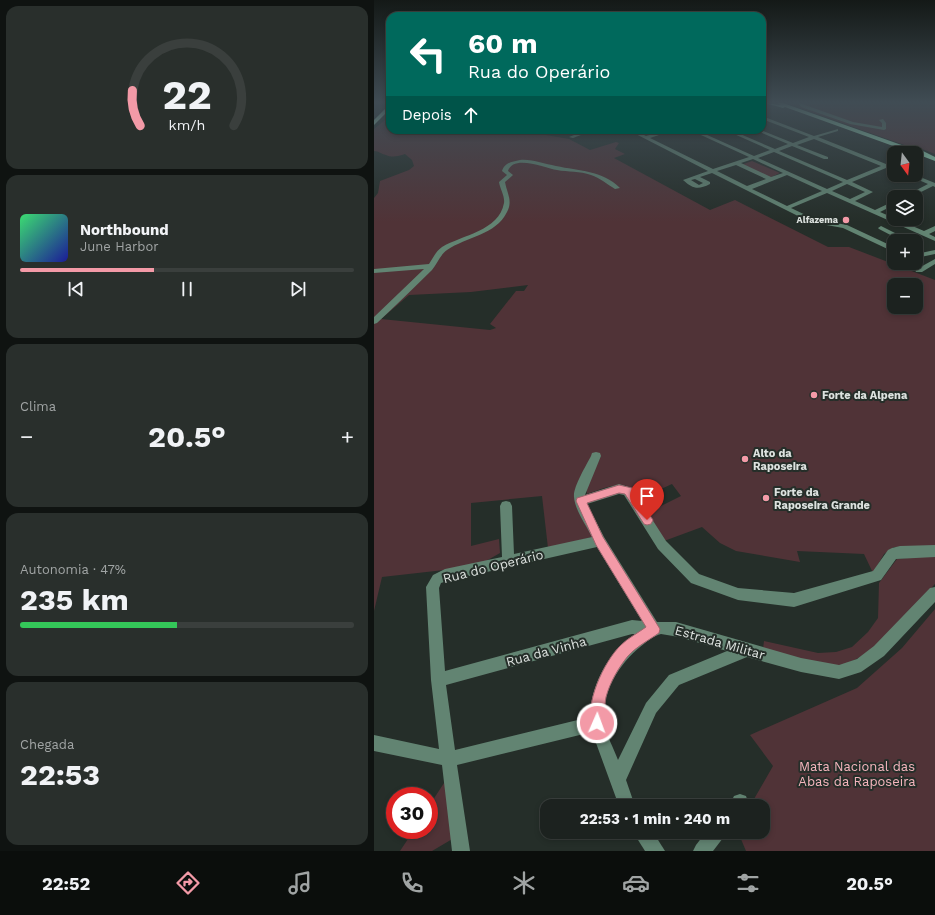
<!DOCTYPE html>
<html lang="pt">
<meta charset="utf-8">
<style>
:root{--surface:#1c221f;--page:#292f2c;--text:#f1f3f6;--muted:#a0a4a4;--line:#3a3f3d;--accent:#f39aa7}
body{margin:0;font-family:"Work Sans",sans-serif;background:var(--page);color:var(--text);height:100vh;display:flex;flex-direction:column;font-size:15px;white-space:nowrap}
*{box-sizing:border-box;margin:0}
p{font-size:13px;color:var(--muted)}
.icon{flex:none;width:22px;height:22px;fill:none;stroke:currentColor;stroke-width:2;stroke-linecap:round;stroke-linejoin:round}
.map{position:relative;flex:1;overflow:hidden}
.details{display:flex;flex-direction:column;gap:6px;padding:6px;background:#0f1311;width:374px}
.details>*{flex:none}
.banner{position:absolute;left:12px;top:12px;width:380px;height:122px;border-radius:12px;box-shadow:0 2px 6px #0003,0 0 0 1px var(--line);background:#00695c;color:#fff;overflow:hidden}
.needle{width:26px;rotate:165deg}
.tools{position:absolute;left:513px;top:146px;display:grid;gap:8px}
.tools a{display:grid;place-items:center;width:36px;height:36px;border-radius:8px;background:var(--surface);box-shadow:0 2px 6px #0003,0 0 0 1px var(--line);font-size:20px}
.speed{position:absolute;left:12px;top:787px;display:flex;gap:8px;font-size:20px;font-weight:700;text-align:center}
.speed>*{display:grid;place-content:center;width:52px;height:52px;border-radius:50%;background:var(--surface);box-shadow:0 2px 6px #0003,0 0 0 1px var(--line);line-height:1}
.speed .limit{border:6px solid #d22;background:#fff;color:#111}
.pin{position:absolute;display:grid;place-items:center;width:34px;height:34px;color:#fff;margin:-41px -17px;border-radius:50% 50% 50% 0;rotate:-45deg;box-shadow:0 0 4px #0007}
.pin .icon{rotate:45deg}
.me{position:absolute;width:44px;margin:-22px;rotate:2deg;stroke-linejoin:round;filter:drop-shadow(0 0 3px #0008)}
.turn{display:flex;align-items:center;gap:14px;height:84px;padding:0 16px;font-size:18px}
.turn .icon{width:52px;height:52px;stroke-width:2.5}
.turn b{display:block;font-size:28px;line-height:34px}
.then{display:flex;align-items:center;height:38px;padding:0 16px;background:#0003;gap:8px;font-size:15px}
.big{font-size:30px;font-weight:700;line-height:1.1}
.details .card{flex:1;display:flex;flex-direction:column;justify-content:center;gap:6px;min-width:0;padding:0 14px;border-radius:12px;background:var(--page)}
.details .dial{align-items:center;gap:0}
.dial svg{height:104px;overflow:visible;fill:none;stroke:var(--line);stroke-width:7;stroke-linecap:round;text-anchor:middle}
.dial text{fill:var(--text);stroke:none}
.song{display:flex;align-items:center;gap:12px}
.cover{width:48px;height:48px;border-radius:6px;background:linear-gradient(135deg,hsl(140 70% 55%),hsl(240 70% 35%))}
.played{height:4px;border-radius:2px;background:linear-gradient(90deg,var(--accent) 40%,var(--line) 40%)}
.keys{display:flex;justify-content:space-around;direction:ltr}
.heat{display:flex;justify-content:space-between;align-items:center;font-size:22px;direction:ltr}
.charge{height:6px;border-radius:3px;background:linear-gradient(90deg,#34c759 47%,var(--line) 0)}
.trip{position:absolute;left:166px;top:799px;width:230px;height:40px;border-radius:12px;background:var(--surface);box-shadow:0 2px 6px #0003,0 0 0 1px var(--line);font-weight:700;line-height:40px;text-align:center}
.tab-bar{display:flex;height:64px;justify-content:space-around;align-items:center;background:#0b0e0c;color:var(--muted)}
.tab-bar .icon{width:28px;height:28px}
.tab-bar .selected{color:var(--accent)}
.tab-bar b{font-size:18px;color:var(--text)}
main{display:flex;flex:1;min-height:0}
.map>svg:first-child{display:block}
</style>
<main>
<section class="details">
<div class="card dial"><svg viewBox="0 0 100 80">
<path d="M14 69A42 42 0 1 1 86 69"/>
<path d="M14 69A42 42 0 0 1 8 42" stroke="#f39aa7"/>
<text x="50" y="56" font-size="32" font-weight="700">22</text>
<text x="50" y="72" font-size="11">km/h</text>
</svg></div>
<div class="card">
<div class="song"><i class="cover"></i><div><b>Northbound</b><p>June Harbor</p></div></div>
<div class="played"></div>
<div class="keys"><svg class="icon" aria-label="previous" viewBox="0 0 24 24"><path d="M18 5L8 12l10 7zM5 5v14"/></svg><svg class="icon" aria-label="pause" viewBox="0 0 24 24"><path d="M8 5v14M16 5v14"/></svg><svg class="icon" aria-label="next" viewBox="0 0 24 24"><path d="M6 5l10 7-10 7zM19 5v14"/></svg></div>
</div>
<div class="card"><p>Clima</p>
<div class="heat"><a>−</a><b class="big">20.5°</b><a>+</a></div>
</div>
<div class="card"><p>Autonomia · 47%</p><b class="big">235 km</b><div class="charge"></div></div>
<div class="card"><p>Chegada</p><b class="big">22:53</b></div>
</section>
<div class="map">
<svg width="561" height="851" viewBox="0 0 561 851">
<rect width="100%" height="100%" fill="#252e29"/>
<!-- green -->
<g fill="#503337" fill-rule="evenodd">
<path d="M 411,103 L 561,103 L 561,154 L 543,147 L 536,147 Z"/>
<path d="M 16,116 L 16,130 L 183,130 L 172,135 L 195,139 L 216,150 L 242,142 L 245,143 L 241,149 L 251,154 L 240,158 L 336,210 L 361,200 L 454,247 L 475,247 L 561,280 L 561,550 L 520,547 L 510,554 L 499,573 L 490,554 L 423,551 L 426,562 L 362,551 L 346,543 L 328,527 L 290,541 L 273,513 L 307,496 L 298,484 L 265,499 C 263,496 262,492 260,490 C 248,479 226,490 213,494 L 212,488 L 227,456 L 219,455 L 201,496 L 218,537 L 174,548 L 168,496 L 97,503 L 97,546 L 125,539 L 126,553 L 112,561 L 88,568 L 8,577 L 0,611 L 0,198 L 4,193 L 6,181 L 35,170 L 40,166 L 38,160 L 31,154 C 25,156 18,158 12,155 C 7,154 5,151 0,151 L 0,129 ZM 154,285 L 150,291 L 142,291 L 116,324 L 122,328 L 116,330 L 7,319 L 35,295 L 97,292 ZM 520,285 L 542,285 L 542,307 L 520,307 Z"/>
<path d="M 378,161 L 406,173 L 395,178 L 367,165 Z"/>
<path d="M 561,555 L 561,584 C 535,612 494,670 451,666 C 445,665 439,662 433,661 C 418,657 404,653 389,649 L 390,641 L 444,653 L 462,652 L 478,647 L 494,632 L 504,618 L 505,583 L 523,559 Z"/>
<path d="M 561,609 L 561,851 L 372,851 L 364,832 L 389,832 L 389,806 L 376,806 L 399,766 L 376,735 L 483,688 L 528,648 Z"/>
<path d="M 72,780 L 80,838 L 58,851 L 26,851 L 40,830 L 55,830 L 55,806 Z"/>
</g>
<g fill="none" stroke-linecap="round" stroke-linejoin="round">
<!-- minor -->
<g fill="#628472" fill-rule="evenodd">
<path d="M 388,103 L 394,103 L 388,105 Z"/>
<path d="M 424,103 L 428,103 L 431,105 L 479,122 L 508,127 L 508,123 L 505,120 L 509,119 L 512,123 L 512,129 L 510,130 L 476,124 L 427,107 Z"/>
<path d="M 388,116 L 440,136 L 464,129 L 464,131 L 444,137 L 512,164 L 518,163 L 519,164 L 517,166 L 520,167 L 520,171 L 512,168 L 478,182 L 499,192 L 481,201 L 501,210 L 520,201 L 520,205 L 506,212 L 550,231 L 561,226 L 561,231 L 555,234 L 561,237 L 561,241 L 453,193 L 417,208 L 440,219 L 473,225 L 520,247 L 520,252 L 469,228 L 436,222 L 338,173 L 326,177 L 336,182 L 336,184 C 324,190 319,189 309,180 L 334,171 L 254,130 L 260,130 L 272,136 L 293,130 L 300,130 L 276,138 L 339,169 L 375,157 L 316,130 L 322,130 L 380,156 L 396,150 L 351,130 L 357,130 L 401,149 L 414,144 L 381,130 L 387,130 L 419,143 L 435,137 L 388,119 ZM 440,139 L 507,166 L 473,180 L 405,151 L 418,146 L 450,159 L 454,159 L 454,157 L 423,145 ZM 400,152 L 469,182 L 453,189 L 384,158 ZM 379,159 L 409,173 L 397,177 L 367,163 ZM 362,165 L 392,179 L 373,186 L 343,171 ZM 413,175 L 448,191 L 413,206 L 378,189 ZM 321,179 L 329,183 L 325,185 L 317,180 ZM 473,184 L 491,192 L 476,199 L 458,191 Z"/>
<path d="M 213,130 L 220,130 L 199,138 L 195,137 Z"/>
<path d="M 146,160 C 159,159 170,164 182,166 C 205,171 228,170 246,188 L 241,189 C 233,184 226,178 217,175 C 206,171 194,172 183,170 C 172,168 139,154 134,171 L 139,175 L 131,182 C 133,193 139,201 133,212 C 122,235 92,237 73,250 C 66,255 63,264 58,270 C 40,288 22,305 3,323 L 0,324 L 0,317 L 50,269 L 0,273 L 0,269 L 55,264 C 59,258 62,251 68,247 C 88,235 125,231 130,203 C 131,196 126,189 125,182 L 133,175 L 128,171 C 131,162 138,162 146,160 Z"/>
<path d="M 533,175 L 541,175 L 561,183 L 561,187 L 559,186 L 537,197 L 529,197 L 554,184 Z"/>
<path d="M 507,226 L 535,240 L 536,241 L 528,241 L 505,229 L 504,228 Z"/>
<path d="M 561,250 L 561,254 L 542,258 L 542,254 Z"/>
<path d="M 561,259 L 561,264 L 548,272 L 542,272 L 541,270 Z"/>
<path d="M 222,452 L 226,453 L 227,456 L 211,495 L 245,484 L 258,488 L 292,541 L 325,574 L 364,588 L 420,593 L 499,571 L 514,550 L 518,548 L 526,546 L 561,545 L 561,557 L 522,559 L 507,580 L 420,607 L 364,600 L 317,583 L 284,549 L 250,495 L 245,494 L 213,504 L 230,537 L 283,622 L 302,622 L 427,658 L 465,665 L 483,659 L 500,646 L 556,588 L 561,587 L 561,602 L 510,656 L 487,672 L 465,679 L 427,672 L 373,657 L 305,685 L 282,713 L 252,780 L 261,806 L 245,806 L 218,732 L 83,765 L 96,851 L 78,851 L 68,765 L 0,751 L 0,735 L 65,749 L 57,680 L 52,587 L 59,575 L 71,569 L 128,557 L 126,506 L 128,502 L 132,501 L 136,502 L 138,506 L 140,554 L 218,537 C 212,525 201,510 200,497 C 199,487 212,466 217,456 L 218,453 ZM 223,547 L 268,621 L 258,620 L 71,671 L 65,588 L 67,583 L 73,581 ZM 258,634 L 261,634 C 234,653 217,684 216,717 L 81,750 L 72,685 ZM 287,634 L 305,637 L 353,651 L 295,675 L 272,703 L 244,760 C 240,749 232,735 231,723 C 226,691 247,661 271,643 C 276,639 280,636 287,634 Z"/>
<path d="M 366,794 L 372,796 L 374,802 L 373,806 L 355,806 L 360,796 Z"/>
<path d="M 259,832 L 279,832 L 291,851 L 271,851 Z"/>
<path d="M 332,832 L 352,832 L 349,838 L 339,851 L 319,851 L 322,845 Z"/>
</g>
<!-- major -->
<path fill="#96deb8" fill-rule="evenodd" d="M 391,103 L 407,105 L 403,103 L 409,103 L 536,148 L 545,149 L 561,157 L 561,161 L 548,156 L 547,154 L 542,152 L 533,151 L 411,107 L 409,108 Z"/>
<!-- highway -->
<path fill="#b9fdd9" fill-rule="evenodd" d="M 16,104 L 16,109 L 0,125 L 0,120 Z"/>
</g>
<!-- sky -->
<linearGradient id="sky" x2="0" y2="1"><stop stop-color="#141917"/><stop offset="0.46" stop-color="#404c54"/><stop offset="1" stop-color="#404c54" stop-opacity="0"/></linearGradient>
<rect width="561" height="222" fill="url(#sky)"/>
<!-- route -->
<path fill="#f39aa7" stroke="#9e646d" d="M 245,485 L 258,488 L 277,517 L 279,520 L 277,524 L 273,525 L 270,524 L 251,494 L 245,493 L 213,503 L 229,537 L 286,629 L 285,633 C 275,640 262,647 254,656 C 245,667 236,682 232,697 C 230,707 232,718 228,728 L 223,730 L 219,728 C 209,706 230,661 247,645 C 254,638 264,633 272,627 L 222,545 L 202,501 L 203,498 Z"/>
<!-- markers -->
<g fill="#f39aa7" stroke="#252e29" stroke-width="1.5">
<circle cx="472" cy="220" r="4"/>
<circle cx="440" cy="395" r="4"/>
<circle cx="371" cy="459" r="4"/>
<circle cx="392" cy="498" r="4"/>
</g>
<g text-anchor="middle" stroke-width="4" stroke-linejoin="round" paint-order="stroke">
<!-- far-poi labels -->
<g font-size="9" font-weight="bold" fill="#dde2df" stroke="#252e29" text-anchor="end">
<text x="464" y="223">Alfazema</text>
</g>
<!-- poi labels -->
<g font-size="11" font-weight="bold" fill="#dde2df" stroke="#252e29" text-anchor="start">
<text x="448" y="399">Forte da Alpena</text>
<text x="379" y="457">Alto da<tspan x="379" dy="13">Raposeira</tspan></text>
<text x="400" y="496">Forte da<tspan x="400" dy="13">Raposeira Grande</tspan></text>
</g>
<!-- near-street labels -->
<g font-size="13" fill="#dde2df" stroke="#252e29">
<text transform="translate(119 566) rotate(-14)" y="5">Rua do Operário</text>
<text transform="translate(346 642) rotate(16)" y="5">Estrada Militar</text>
<text transform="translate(172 651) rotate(-15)" y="5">Rua da Vinha</text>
</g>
<!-- near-park labels -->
<g font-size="13" fill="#f5b5bd" stroke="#252e29">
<text x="483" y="771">Mata Nacional das<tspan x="483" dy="15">Abas da Raposeira</tspan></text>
</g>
</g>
</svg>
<div class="tools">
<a><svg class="needle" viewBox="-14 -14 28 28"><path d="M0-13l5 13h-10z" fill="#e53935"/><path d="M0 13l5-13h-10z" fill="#a0a4a4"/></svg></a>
<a><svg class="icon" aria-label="layers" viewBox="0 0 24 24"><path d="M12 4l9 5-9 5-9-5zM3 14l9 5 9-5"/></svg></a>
<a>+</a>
<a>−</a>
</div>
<div class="speed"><div class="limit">30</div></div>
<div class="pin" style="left:273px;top:520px;background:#d93025"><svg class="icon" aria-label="arrive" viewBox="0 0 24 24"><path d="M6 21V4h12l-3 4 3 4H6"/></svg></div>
<svg class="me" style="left:223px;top:723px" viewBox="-20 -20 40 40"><circle r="17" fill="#f39aa7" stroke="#fff" stroke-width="3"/><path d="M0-11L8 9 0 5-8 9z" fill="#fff"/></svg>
<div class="trip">22:53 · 1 min · 240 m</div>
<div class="banner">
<div class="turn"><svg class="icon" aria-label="left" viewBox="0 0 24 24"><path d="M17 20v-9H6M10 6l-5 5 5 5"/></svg><div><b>60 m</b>Rua do Operário</div></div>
<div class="then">Depois<svg class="icon" aria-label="ahead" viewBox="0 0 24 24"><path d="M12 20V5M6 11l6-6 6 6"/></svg></div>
</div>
</div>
</main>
<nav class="tab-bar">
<b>22:52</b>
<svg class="icon selected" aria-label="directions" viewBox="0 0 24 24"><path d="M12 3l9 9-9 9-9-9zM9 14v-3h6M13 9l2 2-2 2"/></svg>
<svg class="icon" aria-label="music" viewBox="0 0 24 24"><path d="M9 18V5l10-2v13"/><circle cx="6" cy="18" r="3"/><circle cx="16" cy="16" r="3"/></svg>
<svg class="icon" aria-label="phone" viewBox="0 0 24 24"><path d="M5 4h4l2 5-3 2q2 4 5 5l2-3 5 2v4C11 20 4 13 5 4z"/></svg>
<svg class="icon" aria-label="climate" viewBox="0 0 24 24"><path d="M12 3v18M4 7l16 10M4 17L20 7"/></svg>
<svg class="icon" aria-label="car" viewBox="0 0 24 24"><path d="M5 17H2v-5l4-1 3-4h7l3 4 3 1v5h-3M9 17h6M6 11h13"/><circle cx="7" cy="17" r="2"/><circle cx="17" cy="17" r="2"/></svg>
<svg class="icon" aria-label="filters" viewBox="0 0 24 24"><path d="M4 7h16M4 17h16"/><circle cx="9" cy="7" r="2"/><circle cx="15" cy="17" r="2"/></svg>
<b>20.5°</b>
</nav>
